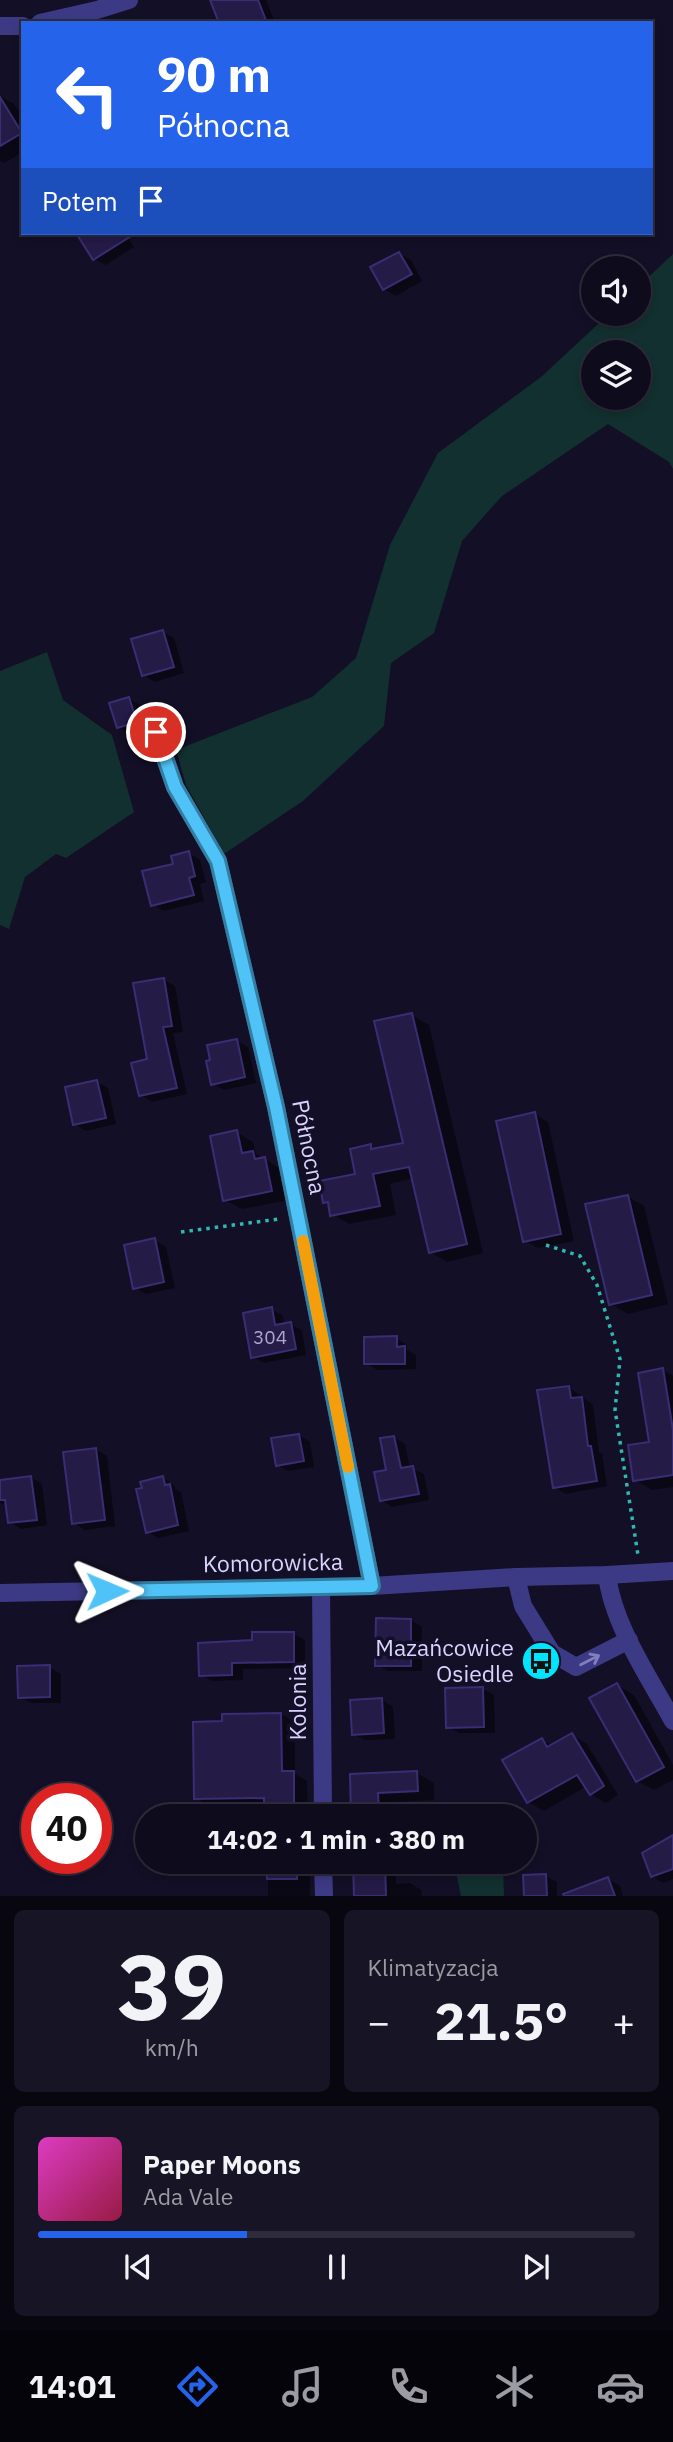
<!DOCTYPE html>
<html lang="pl">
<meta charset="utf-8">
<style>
:root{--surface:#0e0b1c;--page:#171425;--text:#f1f3f6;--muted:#9b9ba3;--line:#2e2b3b;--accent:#2563eb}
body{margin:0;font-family:"IBM Plex Sans",sans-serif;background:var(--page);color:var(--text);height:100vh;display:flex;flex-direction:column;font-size:26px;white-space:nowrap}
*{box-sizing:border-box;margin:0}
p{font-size:23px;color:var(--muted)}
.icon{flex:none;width:38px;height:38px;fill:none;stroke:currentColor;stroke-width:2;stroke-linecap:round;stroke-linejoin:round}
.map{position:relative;height:1896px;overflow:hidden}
.sheet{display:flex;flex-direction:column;gap:14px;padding:14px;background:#08060f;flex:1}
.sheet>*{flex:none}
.hud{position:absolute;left:21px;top:21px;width:632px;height:214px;border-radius:0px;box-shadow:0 4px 10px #0003,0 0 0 2px var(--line);background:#2563eb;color:#fff;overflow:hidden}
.buttons{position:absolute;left:581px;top:256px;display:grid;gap:14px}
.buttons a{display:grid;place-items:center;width:70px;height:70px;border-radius:50%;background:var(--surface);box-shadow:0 4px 10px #0003,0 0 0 2px var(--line);font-size:35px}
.speed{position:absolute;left:21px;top:1783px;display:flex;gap:14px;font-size:35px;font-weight:700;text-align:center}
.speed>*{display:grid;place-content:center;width:91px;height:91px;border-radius:50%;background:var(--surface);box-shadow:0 4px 10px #0003,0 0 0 2px var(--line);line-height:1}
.speed .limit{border:10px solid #d22;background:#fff;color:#111}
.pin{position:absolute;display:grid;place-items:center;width:60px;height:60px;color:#fff;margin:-30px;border:4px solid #fff;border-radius:50%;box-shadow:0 2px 7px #0007}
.me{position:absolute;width:77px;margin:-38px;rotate:89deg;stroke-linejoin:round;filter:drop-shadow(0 0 5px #0008)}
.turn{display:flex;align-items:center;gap:24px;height:147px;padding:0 21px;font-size:32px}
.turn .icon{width:91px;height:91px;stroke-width:2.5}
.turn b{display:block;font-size:49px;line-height:60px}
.then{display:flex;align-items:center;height:66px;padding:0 21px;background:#0003;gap:14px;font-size:26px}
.big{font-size:52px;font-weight:800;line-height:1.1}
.sheet .widget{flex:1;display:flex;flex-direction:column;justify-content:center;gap:10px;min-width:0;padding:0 24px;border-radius:10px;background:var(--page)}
.sheet .dial{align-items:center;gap:0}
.dial b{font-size:91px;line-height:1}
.song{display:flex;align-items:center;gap:21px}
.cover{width:84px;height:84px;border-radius:10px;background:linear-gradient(135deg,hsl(310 70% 55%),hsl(340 70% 35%))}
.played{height:7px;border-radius:4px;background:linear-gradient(90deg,var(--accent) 35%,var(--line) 35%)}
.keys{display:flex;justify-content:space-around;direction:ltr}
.heat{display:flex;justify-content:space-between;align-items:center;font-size:38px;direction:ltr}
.sheet .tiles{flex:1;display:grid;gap:14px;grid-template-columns:1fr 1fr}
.widget:last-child{grid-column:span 2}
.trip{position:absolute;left:135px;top:1804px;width:402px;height:70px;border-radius:35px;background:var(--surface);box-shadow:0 4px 10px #0003,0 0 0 2px var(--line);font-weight:800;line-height:70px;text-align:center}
.menu{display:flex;height:112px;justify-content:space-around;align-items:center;background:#06040b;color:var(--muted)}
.menu .icon{width:49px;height:49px}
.menu .on{color:var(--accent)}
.menu b{font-size:32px;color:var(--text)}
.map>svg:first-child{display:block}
</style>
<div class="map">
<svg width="673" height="1896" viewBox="0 0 673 1896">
<rect width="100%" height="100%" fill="#130f26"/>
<!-- green -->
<g fill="#12302f" fill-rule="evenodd">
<path d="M 673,254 L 673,469 L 669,462 L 608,424 L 502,496 L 462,541 L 434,633 L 391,663 L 384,726 L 303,801 L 224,854 L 186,785 L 176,750 L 312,697 L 356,658 L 390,545 L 438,453 L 541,377 L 610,313 L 639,313 L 639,286 ZM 593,352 L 639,352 L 639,397 L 593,397 Z"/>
<path d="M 47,652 L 63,700 L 112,735 L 134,812 L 66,858 L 56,854 L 25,877 L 9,929 L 0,925 L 0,671 Z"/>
<path d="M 454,1862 L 503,1862 L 504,1896 L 461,1896 Z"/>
</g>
<!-- shadow -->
<g fill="#0007">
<path d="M 218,0 L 266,0 L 275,23 L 221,23 Z"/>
<path d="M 0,96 L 14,104 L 23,118 L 23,152 L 4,163 L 0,161 Z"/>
<path d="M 78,233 L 125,233 L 134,247 L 106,265 L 94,259 Z"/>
<path d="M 399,254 L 411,260 L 422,281 L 396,296 L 384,289 Z"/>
<path d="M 163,632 L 174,638 L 184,673 L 155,682 L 143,675 Z"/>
<path d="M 129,699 L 140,705 L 148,728 L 130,733 L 118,727 Z"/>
<path d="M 189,853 L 200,860 L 206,882 L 200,884 L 204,901 L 164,911 L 152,904 L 175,865 Z"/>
<path d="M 164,980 L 175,986 L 183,1032 L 173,1033 L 187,1094 L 152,1102 L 141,1095 Z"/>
<path d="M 412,1015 L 429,1025 L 483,1253 L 447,1262 L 430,1252 L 413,1178 L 390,1184 L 396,1215 L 349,1224 L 332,1214 L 330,1205 L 324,1201 L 357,1176 L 370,1146 L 377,1149 L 405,1144 Z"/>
<path d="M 237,1041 L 248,1047 L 256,1083 L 224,1090 L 212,1083 Z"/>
<path d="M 97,1082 L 108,1088 L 116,1124 L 86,1131 L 75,1124 Z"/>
<path d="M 535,1114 L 548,1122 L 574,1241 L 538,1248 L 524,1240 Z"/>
<path d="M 236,1132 L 253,1142 L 256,1154 L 281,1169 L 288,1200 L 242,1209 L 225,1200 Z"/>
<path d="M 627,1196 L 644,1206 L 668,1304 L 628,1314 L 611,1304 Z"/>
<path d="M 155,1240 L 166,1247 L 175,1288 L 146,1294 L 135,1288 Z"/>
<path d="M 271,1309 L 283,1316 L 284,1325 L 291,1324 L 302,1331 L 306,1355 L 264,1363 L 253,1357 Z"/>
<path d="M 396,1338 L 407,1345 L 407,1350 L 416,1355 L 416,1369 L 377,1370 L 366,1363 Z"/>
<path d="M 663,1370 L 673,1376 L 673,1487 L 652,1490 L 635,1480 L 651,1443 Z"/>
<path d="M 569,1387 L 593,1405 L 599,1452 L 602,1454 L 607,1486 L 566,1494 L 554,1487 Z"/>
<path d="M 299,1435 L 310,1442 L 314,1467 L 288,1471 L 277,1465 Z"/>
<path d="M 393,1437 L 405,1444 L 410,1468 L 424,1474 L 429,1500 L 392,1507 L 381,1500 Z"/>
<path d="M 95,1449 L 107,1456 L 115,1526 L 85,1530 L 74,1523 Z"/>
<path d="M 31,1477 L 42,1484 L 47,1525 L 21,1529 L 10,1522 L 8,1506 L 0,1503 L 0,1481 Z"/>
<path d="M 163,1478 L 174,1485 L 175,1489 L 181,1492 L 189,1531 L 159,1538 L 147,1532 Z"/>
<path d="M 411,1620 L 422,1627 L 422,1671 L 389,1671 L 377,1665 Z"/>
<path d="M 294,1634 L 305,1640 L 305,1668 L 243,1669 L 243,1680 L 212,1681 L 201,1675 L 254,1642 Z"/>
<path d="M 49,1667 L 61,1674 L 61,1703 L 31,1703 L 19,1697 Z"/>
<path d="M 617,1685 L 634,1695 L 673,1765 L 673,1780 L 654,1790 L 637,1781 Z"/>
<path d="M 483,1689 L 494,1695 L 495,1733 L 459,1733 L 448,1727 Z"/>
<path d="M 382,1700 L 393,1707 L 395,1739 L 365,1740 L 353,1734 Z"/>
<path d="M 281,1714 L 295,1722 L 295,1774 L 307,1781 L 308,1816 L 216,1816 L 215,1806 L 209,1806 L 196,1798 L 223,1723 Z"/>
<path d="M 572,1735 L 587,1744 L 618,1795 L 606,1803 L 591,1794 L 587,1786 L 544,1811 L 528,1802 L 542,1740 L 553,1746 Z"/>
<path d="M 417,1773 L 434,1783 L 434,1800 L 394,1802 L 395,1816 L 353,1816 L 352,1776 Z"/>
<path d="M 673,1837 L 673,1879 L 663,1883 L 652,1876 Z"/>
<rect x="268" y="1862" width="42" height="34"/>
<path d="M 355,1862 L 389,1862 L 395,1866 L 396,1884 L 410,1883 L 421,1890 L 422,1896 L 356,1896 Z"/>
<path d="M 545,1876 L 557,1882 L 557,1896 L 526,1896 Z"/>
<path d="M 608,1879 L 620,1886 L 623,1896 L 573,1896 Z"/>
</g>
<!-- building -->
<g fill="#241b47" stroke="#3b2d73" stroke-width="2">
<path d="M 210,0 L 258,0 L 267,23 L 219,23 Z"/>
<path d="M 0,97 L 22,133 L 0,146 Z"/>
<path d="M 76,233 L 136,233 L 93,260 Z"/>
<path d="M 399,252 L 412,274 L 383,290 L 370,267 Z"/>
<path d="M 163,630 L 174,667 L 142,676 L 131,639 Z"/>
<path d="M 129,697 L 137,722 L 117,728 L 109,703 Z"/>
<path d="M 189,851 L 195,876 L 189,878 L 194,895 L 151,906 L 142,871 L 173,864 L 171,856 Z"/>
<path d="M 164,978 L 172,1026 L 163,1027 L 177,1088 L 139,1096 L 131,1063 L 147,1059 L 133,983 Z"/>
<path d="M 412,1013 L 467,1244 L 429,1253 L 409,1167 L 373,1174 L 380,1206 L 330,1216 L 328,1202 L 323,1203 L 319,1181 L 355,1174 L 350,1149 L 371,1144 L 371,1149 L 403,1143 L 374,1021 Z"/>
<path d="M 237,1039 L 245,1077 L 211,1085 L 206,1061 L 210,1060 L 207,1045 Z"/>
<path d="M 97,1080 L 106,1118 L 73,1125 L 65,1087 Z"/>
<path d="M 535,1112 L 561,1234 L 523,1242 L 496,1121 Z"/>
<path d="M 237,1130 L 242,1153 L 253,1151 L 255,1159 L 265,1157 L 272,1191 L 223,1201 L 210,1136 Z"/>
<path d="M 628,1195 L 652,1295 L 609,1305 L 585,1204 Z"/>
<path d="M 155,1238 L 164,1282 L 133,1289 L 124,1245 Z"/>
<path d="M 272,1307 L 275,1325 L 291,1322 L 296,1349 L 251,1358 L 243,1313 Z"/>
<path d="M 397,1336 L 397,1347 L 405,1346 L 405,1364 L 364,1364 L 364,1337 Z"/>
<path d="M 663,1368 L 673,1430 L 673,1475 L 633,1481 L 628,1445 L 649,1442 L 638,1373 Z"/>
<path d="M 569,1386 L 571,1398 L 582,1397 L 588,1446 L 591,1446 L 597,1481 L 553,1488 L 537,1390 Z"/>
<path d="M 299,1434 L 304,1461 L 276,1466 L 271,1438 Z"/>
<path d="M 394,1436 L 401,1468 L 413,1466 L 419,1494 L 380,1501 L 374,1472 L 386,1470 L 380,1438 Z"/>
<path d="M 96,1448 L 105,1520 L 72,1524 L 63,1452 Z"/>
<path d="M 31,1476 L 37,1520 L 8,1523 L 5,1500 L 0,1500 L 0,1480 Z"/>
<path d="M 163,1476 L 165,1485 L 170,1484 L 178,1525 L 146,1533 L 136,1489 L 142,1488 L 140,1482 Z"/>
<path d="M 376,1618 L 411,1619 L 411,1666 L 375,1666 Z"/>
<path d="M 252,1632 L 294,1632 L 294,1662 L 232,1663 L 232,1675 L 199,1676 L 198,1643 L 252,1640 Z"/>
<path d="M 50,1665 L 50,1697 L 18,1698 L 17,1666 Z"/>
<path d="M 617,1683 L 664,1767 L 636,1782 L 589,1698 Z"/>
<path d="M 483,1687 L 484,1727 L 446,1728 L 445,1688 Z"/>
<path d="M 382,1698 L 384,1733 L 352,1735 L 350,1700 Z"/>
<path d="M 281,1713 L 282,1771 L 294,1771 L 294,1803 L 264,1803 L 264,1798 L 194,1799 L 193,1722 L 222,1721 L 222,1714 Z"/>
<path d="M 572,1733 L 604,1786 L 590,1795 L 577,1775 L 527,1803 L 502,1760 L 542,1738 L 547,1747 Z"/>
<path d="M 417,1771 L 418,1791 L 378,1793 L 379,1813 L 367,1813 L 367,1816 L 351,1816 L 350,1774 Z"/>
<path d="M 673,1835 L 673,1869 L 651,1877 L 642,1853 Z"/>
<path d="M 266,1862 L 297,1862 L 297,1879 L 267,1879 Z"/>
<path d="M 353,1862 L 385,1862 L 386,1896 L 354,1896 Z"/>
<path d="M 546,1874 L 547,1896 L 524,1896 L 523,1875 Z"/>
<path d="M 608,1877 L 615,1896 L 564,1896 L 563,1894 Z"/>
</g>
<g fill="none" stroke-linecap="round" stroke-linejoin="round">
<!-- path -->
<g stroke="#2fb8b0" stroke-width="3.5" stroke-dasharray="3.5 5" stroke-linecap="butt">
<path d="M 181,1232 L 279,1219"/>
<path d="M 546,1245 L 580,1256 L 597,1285 L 620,1359 L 615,1410 L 638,1555"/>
</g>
<!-- minor -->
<g stroke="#3d3a85" stroke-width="18">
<path d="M 40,23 L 97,10 L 129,0"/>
<path d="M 0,26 L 23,26"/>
<path d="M 156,732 L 175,787 L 218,861 L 276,1107 L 372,1586"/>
<path d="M 607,1575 C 613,1625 649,1677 673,1721"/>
<path d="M 516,1577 L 523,1606 L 552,1653 L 576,1667 L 629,1640"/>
<path d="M 321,1587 L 323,1816"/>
<path d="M 0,1593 L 372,1586 L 516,1577 L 607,1575 L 673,1571"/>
<path d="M 323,1862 L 324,1896"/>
</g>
</g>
<!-- one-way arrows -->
<defs><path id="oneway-shaft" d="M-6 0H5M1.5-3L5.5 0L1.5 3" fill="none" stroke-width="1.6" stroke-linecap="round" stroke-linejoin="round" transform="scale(1.75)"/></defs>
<use stroke="#837fbc" href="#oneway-shaft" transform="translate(590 1660) rotate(-27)"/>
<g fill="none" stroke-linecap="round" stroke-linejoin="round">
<!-- route casing -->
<g stroke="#337fa1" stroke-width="18">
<path id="route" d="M 107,1591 L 372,1586 L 276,1107 L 218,861 L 175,787 L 156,732"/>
</g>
<!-- route -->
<use href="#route" stroke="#4fc3f7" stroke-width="12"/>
<!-- slow -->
<path stroke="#f59e0b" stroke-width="12" d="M 303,1241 L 348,1467"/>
</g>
<!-- icons -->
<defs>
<g id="bus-disc" transform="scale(2.0125)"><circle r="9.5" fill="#00e5ff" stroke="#130f26"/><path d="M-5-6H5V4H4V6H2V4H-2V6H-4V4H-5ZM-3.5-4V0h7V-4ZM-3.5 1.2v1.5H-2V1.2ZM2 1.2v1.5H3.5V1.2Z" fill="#111"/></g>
</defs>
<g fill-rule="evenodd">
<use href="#bus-disc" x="541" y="1661"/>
</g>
<g text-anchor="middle" stroke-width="7" stroke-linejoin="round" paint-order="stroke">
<!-- number labels -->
<g font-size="19" fill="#aca6d1">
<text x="270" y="1344">304</text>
</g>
<!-- street labels -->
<g font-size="23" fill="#d9d4ff" stroke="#130f26">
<text transform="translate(309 1147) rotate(79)" y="8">Północna</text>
<text transform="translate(273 1563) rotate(-1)" y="8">Komorowicka</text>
<text transform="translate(298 1702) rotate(-90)" y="8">Kolonia</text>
</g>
<!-- poi labels -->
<g font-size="23" fill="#d9d4ff" stroke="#130f26" text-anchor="end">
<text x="514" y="1656">Mazańcowice<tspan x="514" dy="26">Osiedle</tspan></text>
</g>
</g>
</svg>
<div class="buttons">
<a><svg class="icon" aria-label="sound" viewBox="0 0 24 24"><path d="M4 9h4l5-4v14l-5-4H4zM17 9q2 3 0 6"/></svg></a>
<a><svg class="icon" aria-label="layers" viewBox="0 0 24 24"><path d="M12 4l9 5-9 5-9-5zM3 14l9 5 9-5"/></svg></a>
</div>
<div class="speed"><div class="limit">40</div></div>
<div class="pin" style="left:156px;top:732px;background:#d93025"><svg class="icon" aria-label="arrive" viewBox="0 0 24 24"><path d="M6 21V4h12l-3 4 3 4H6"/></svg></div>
<svg class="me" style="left:107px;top:1591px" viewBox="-20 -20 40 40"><path d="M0-17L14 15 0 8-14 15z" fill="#4fc3f7" stroke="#fff" stroke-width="4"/></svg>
<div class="trip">14:02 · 1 min · 380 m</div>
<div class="hud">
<div class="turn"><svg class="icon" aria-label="left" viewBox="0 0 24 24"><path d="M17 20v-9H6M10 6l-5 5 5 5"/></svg><div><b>90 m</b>Północna</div></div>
<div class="then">Potem<svg class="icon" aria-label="arrive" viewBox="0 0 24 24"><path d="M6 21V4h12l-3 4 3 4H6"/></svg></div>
</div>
</div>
<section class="sheet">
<div class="tiles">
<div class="widget dial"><b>39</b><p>km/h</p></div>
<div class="widget"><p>Klimatyzacja</p>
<div class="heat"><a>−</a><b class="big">21.5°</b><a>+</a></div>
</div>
<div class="widget">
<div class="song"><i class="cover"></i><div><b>Paper Moons</b><p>Ada Vale</p></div></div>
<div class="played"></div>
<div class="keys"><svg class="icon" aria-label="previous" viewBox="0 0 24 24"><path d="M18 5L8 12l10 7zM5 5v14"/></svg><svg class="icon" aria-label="pause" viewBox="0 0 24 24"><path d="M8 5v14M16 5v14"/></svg><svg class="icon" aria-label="next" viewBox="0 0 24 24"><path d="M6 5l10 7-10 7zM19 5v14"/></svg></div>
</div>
</div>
</section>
<nav class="menu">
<b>14:01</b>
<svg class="icon on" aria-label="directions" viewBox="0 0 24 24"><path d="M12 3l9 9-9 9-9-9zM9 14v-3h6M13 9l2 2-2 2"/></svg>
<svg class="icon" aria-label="music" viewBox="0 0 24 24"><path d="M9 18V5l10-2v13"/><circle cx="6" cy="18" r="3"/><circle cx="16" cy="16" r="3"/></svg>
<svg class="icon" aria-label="phone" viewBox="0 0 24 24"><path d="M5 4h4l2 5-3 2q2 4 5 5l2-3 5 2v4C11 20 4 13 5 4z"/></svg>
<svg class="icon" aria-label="climate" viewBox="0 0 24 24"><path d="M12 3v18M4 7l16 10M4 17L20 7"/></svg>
<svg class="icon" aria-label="car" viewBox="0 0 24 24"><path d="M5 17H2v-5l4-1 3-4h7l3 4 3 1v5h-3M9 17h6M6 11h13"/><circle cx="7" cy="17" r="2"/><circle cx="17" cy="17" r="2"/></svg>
</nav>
